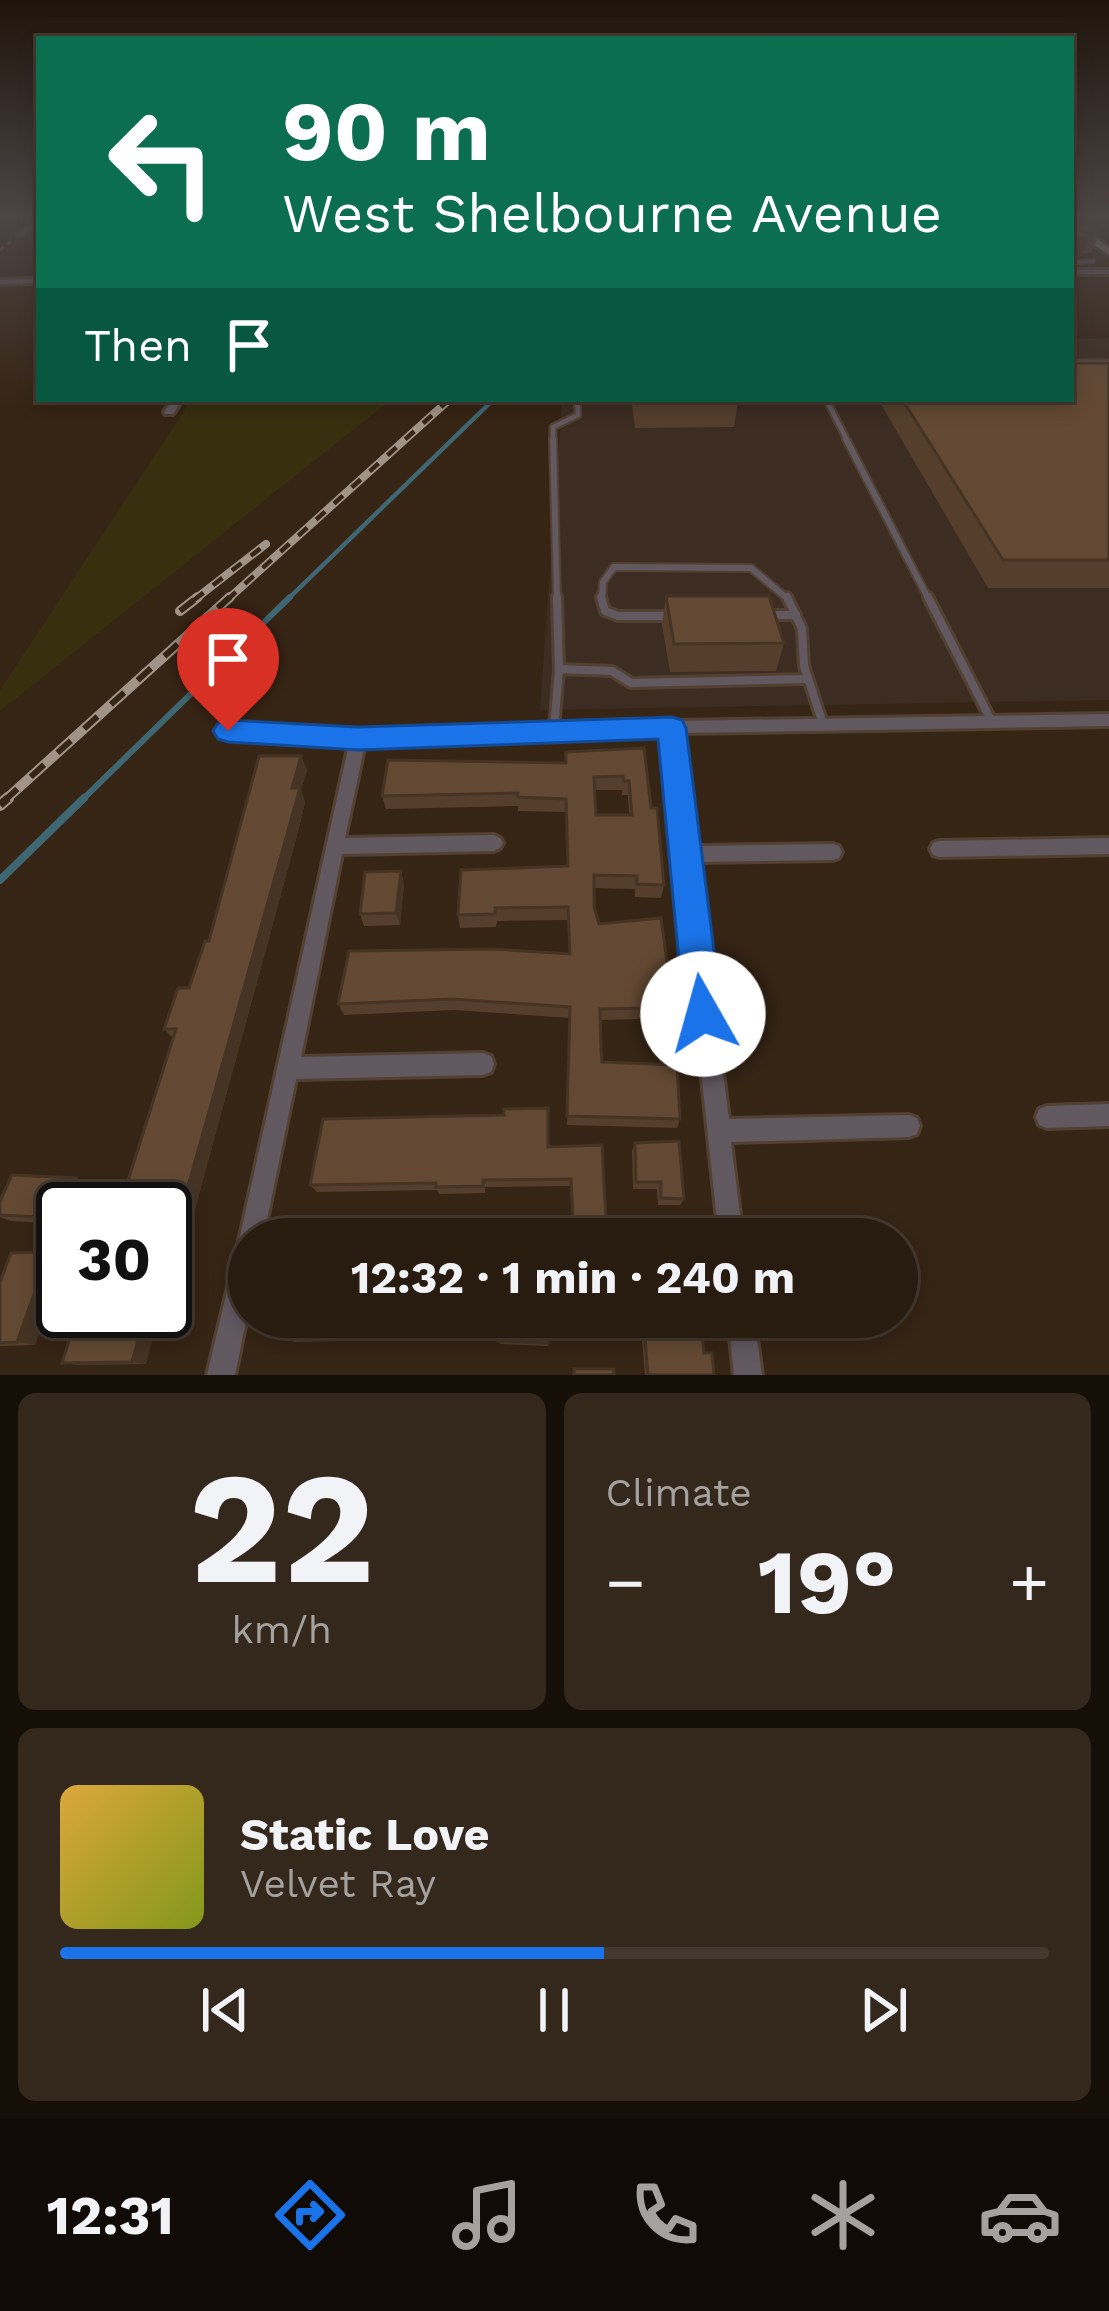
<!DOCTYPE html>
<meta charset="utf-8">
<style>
:root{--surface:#281b0f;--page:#34281d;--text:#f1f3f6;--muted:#a5a19e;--line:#44392f;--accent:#1a73e8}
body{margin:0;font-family:"Work Sans",sans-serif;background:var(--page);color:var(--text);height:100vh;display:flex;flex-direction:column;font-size:45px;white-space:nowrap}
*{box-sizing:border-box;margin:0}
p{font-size:39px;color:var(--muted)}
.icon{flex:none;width:66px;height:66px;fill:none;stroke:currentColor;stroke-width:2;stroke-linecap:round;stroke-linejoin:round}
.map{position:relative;height:1375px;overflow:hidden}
.sheet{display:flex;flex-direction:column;gap:18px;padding:18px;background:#160f08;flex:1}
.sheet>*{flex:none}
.guide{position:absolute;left:36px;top:36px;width:1038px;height:366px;border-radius:0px;box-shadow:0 6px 18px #0003,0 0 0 3px var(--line);background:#0b6e4f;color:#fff;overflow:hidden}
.speed{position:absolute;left:36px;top:1182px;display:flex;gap:24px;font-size:60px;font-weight:700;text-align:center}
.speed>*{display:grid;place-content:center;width:156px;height:156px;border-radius:50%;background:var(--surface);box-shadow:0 6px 18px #0003,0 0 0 3px var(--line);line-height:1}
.speed .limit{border:6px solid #111;border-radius:18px;background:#fff;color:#111}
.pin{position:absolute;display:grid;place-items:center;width:102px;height:102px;color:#fff;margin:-123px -51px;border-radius:50% 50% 50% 0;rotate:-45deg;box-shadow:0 0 12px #0007}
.pin .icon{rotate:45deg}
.me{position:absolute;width:132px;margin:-66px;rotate:353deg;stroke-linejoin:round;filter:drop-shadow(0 0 9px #0008)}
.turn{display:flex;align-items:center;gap:42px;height:252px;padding:0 48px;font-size:54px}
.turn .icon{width:156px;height:156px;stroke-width:2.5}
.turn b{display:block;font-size:84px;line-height:102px}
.then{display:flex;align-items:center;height:114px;padding:0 48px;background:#0003;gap:24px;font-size:45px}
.big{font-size:90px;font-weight:700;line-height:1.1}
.sheet .card{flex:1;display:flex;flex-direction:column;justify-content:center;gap:18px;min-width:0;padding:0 42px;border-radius:18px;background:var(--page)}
.sheet .dial{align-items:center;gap:0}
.dial b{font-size:156px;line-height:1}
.song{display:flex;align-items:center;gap:36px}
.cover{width:144px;height:144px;border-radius:18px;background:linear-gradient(135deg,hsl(40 70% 55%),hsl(70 70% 35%))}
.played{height:12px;border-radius:6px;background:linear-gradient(90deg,var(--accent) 55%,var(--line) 55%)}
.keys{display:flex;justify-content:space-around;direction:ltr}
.heat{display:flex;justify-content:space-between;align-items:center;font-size:66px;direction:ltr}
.sheet .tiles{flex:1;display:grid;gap:18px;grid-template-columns:1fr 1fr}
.card:last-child{grid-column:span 2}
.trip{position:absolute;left:228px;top:1218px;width:690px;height:120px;border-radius:60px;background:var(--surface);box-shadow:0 6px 18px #0003,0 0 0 3px var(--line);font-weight:700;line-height:120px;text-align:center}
.tab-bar{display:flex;height:192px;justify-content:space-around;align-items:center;background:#100b06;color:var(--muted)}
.tab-bar .icon{width:84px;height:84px}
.tab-bar .current{color:var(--accent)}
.tab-bar b{font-size:54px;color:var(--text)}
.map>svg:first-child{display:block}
</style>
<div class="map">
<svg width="1109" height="1375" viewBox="0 0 1109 1375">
<rect width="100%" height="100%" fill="#362414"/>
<!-- industrial -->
<path fill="#3c2c22" d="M 1109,338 L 1109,700 L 540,710 L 562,399 L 1071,399 L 1071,339 Z"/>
<!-- sand -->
<path fill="#382f0f" d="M 192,399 L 392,399 L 0,711 L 0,690 Z"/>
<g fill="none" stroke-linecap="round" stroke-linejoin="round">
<!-- stream-far2 -->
<path stroke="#3f6773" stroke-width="4.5" d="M 287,600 L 494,399"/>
<!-- stream-far1 -->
<path stroke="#3f6773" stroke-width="6" d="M 81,801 L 290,597"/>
<!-- stream -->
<path stroke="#3f6773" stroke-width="8" d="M 0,880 L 84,798"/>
<!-- lane-far3 casing -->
<g stroke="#524132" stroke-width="6">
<path id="lane-far3" d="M 1071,263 L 1093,261"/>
</g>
<!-- lane-far2 casing -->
<g stroke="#524132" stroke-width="9">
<g id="lane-far2">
<path d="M 1071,363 L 1109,363"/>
<path d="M 826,399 L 848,442"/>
<path d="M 553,442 L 553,427 L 578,415 L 577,399"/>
</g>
</g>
<!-- lane-far1 casing -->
<g stroke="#524132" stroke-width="10">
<g id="lane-far1">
<path d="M 553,439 L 557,600"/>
<path d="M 846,439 L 929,600"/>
<path d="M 602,600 L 603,582 L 614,567 L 751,568 L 789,600"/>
</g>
</g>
<!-- lane casing -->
<g stroke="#524132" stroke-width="14">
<g id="lane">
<path d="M 557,597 L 559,669"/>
<path d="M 601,597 L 605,611 L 618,616 L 671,616"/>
<path d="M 787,597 L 802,629 L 804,666 L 823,724"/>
<path d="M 928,597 L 992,722"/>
<path d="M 770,615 L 796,615"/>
<path d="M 554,729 L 559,669 L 612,671 L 631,683 L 808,679"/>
</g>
</g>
<!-- street casing -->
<g stroke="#524132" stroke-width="6">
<g id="street">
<path d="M 39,218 L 39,223 L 22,235 L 18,235 L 18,233 Z"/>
<rect x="1071" y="270" width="38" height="4"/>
<path d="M 39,279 L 39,283 L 0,284 L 0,280 Z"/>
<path d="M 173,399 L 183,399 L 173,414 L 165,414 L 164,412 Z"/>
<path d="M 1109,714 L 1109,726 L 680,733 L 695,846 L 833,844 L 839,846 L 842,852 L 839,858 L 833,860 L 696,862 L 729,1119 L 909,1115 L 917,1118 L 920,1126 L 917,1134 L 909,1137 L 731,1142 L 743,1239 L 719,1239 L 665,733 L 554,735 L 365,744 L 345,838 L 494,835 L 500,838 L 503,843 L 500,848 L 494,851 L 342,854 L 301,1057 L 483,1053 L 491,1056 L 494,1064 L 491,1072 L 483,1075 L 296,1079 L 263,1239 L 249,1239 L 249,1307 L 235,1375 L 207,1375 L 239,1241 L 349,744 L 228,737 L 222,735 L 220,731 L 222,727 L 228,725 L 358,732 L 554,723 Z"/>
<path d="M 1109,838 L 1109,854 L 939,857 L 933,855 L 930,849 L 933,843 L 939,841 Z"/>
<path d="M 1109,1104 L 1109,1126 L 1047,1128 L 1039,1125 L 1036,1117 L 1039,1109 L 1047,1106 Z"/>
<path d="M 728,1317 L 754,1317 L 762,1375 L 734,1375 Z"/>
</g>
</g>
<!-- primary casing -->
<g stroke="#524132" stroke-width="6">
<path id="primary" d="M 1071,221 L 1109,247 L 1109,255 L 1071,229 Z"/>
</g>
<!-- path -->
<path stroke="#6f5e50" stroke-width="3" stroke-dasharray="4.5 4.5" stroke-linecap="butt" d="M 0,250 L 13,240"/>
<!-- lane-far3 -->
<use href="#lane-far3" stroke="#625860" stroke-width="3"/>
<!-- lane-far2 -->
<use href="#lane-far2" stroke="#625860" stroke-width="4.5"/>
<!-- lane-far1 -->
<use href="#lane-far1" stroke="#625860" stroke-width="6"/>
<!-- lane -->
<use href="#lane" stroke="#625860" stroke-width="8"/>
<!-- street -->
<use href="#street" fill="#625860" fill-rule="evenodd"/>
<!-- primary -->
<use href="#primary" fill="#9b8797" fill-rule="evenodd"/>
<!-- rail-far2 casing -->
<g stroke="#a29387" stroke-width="8">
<g id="rail-far2">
<path d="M 194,600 L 266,544"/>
<path d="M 227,600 L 450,399"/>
</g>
</g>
<!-- rail-far1 casing -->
<g stroke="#a29387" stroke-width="10">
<g id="rail-far1">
<path d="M 180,611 L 198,597"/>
<path d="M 4,801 L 230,597"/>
</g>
</g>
<!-- rail casing -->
<g stroke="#a29387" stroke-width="12">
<path id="rail" d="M 0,805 L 8,798"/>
</g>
<!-- rail-far2 -->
<use href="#rail-far2" stroke="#362414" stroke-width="4.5" stroke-dasharray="12" stroke-linecap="butt"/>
<!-- rail-far1 -->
<use href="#rail-far1" stroke="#362414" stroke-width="6" stroke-dasharray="18" stroke-linecap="butt"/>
<!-- rail -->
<use href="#rail" stroke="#362414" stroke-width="8" stroke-dasharray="22" stroke-linecap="butt"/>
</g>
<!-- wall -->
<g fill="#553f2c" fill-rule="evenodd">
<path d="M 1071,216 L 1100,233 L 1091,253 L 1082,253 L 1081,256 Z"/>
<path d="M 1109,363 L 1109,588 L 988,588 L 878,399 L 1071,399 Z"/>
<path d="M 607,399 L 737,399 L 738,402 L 734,427 L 635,428 L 632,404 L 608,404 Z"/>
<path d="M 666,596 L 784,643 L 776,671 L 670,672 L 662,625 Z"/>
<path d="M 644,748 L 664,885 L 661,898 L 635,897 L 635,889 L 594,888 L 594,907 L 599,924 L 675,1021 L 672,1031 L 642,1032 L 641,1019 L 600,1020 L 601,1049 L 602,1062 L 680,1119 L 677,1128 L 567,1125 L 570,1018 L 454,1010 L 344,1015 L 338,1004 L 569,954 L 568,920 L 497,921 L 496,927 L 460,928 L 458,915 L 568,866 L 566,812 L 518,811 L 518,806 L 386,809 L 382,796 ZM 595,790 L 622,790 L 622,795 L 628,795 L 629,815 L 596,815 Z"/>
<path d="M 301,756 L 307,770 L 301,790 L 305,802 L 299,828 L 174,1286 L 167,1286 L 165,1292 L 165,1209 L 173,1038 L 164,1029 L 189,988 L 209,941 Z"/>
<path d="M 401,871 L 404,884 L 400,925 L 364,926 L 360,914 Z"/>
<path d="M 635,1143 L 684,1199 L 680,1205 L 658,1205 L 657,1189 L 633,1189 L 632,1151 Z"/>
<path d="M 602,1145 L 573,1237 L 570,1186 L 485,1187 L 485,1193 L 439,1194 L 437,1190 L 317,1192 L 310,1185 L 548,1147 Z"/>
<path d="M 76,1178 L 91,1185 L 82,1209 L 63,1209 L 63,1224 L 11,1221 L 0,1217 L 0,1201 Z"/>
<path d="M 63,1257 L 63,1262 L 35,1345 L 0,1346 L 0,1282 Z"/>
<path d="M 78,1311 L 146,1364 L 79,1365 L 62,1363 Z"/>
<path d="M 640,1317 L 700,1317 L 704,1353 L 714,1375 L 645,1375 Z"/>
<path d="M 612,1324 L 610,1328 L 549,1330 L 548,1346 L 500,1344 L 498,1337 L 295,1342 L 286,1339 Z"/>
</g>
<!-- shaded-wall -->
<g fill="#453324">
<path d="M 1090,236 L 1081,256 L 1071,259 L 1071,242 Z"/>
<path d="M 301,756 L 307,770 L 301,790 L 305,802 L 299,828 L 174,1286 L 165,1283 L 165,1268 Z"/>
<path d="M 401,871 L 404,884 L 400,925 L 396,913 Z"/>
<path d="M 76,1178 L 91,1185 L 82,1209 L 64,1209 Z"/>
<path d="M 49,1252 L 63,1257 L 63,1262 L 35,1345 L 17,1342 Z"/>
<path d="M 146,1311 L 160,1311 L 146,1364 L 132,1362 Z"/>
</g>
<!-- building -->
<g fill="#634933" stroke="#453324" stroke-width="3" fill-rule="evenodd">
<path d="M 1071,216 L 1077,216 L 1100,233 L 1086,233 L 1090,236 L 1071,242 Z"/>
<path d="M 1071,363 L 1109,363 L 1109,560 L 1003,560 L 902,399 L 1071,399 Z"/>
<path d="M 637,399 L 737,399 L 738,402 L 637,402 Z"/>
<path d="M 666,596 L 769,596 L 784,643 L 674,644 Z"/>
<path d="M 644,748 L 651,808 L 657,808 L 664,885 L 637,884 L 637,876 L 594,875 L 594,907 L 599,924 L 661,918 L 675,1021 L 645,1022 L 644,1008 L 600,1009 L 601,1049 L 602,1062 L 677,1065 L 680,1119 L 567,1116 L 570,1007 L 452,999 L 338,1004 L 349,951 L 494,949 L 570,954 L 568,907 L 495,908 L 495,914 L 458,915 L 461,870 L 568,866 L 566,799 L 518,797 L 518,793 L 382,796 L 388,760 L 566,763 L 566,752 ZM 623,776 L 624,781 L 629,781 L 632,815 L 596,815 L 594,777 Z"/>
<path d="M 259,756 L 301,756 L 292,788 L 300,788 L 165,1268 L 165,1209 L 119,1209 L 176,1029 L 164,1029 L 178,988 L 189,988 L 205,941 L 209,941 Z"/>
<path d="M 401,871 L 396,913 L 360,914 L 365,872 Z"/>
<path d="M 548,1108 L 548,1147 L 602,1145 L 607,1239 L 569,1239 L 569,1237 L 574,1237 L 571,1179 L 483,1180 L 483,1186 L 436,1187 L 436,1183 L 310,1185 L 323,1119 L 504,1115 L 504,1109 Z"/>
<path d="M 679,1141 L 684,1199 L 661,1198 L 661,1182 L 636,1182 L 635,1143 Z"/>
<path d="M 12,1175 L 76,1178 L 61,1218 L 0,1215 L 0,1201 Z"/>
<path d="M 49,1252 L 17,1342 L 0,1343 L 0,1282 L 11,1253 Z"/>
<path d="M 78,1311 L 146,1311 L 132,1362 L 62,1363 Z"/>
<path d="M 290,1317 L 612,1317 L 612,1324 L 549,1327 L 548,1343 L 498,1341 L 498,1334 L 286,1339 Z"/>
<path d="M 643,1317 L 700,1317 L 704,1353 L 712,1353 L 714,1375 L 648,1375 Z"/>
<rect x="574" y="1369" width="40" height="6"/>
</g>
<!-- sky -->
<linearGradient id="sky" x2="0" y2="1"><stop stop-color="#1e140b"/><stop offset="0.53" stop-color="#4c4545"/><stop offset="1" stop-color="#4c4545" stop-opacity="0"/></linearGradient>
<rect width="1109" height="408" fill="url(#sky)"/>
<!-- route -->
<path fill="#1a73e8" stroke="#114b97" stroke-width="3" d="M 672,717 L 682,720 L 686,728 L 722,1014 L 716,1028 L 703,1033 L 690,1028 L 684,1014 L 658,739 L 358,750 L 228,742 L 218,739 L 213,731 L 218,723 L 228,720 L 358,727 Z"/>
</svg>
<div class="speed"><div class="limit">30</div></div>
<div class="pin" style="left:228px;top:731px;background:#d93025"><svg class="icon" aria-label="arrive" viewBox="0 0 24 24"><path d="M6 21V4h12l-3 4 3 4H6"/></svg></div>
<svg class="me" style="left:703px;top:1014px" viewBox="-20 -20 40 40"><circle r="19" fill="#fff"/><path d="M0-13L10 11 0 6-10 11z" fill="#1a73e8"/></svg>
<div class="trip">12:32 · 1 min · 240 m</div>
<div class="guide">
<div class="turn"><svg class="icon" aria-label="left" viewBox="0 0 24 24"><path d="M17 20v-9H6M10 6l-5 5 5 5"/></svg><div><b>90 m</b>West Shelbourne Avenue</div></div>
<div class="then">Then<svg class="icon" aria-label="arrive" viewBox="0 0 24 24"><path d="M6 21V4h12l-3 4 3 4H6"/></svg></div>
</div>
</div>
<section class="sheet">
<div class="tiles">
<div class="card dial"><b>22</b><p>km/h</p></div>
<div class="card"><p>Climate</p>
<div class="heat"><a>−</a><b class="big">19°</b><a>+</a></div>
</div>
<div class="card">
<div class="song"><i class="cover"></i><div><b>Static Love</b><p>Velvet Ray</p></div></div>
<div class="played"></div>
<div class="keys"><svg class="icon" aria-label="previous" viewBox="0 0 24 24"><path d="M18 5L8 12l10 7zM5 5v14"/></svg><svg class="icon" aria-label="pause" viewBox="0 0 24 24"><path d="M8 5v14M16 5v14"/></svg><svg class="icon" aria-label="next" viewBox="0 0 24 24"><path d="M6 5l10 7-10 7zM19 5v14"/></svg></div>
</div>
</div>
</section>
<nav class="tab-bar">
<b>12:31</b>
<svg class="icon current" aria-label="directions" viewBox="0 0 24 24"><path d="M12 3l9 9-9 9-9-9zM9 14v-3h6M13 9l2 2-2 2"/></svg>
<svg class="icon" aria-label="music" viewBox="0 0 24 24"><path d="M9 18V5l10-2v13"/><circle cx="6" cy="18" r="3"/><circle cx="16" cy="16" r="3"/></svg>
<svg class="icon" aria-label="phone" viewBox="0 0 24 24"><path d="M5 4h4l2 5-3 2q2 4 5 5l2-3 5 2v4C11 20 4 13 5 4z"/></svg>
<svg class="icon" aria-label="climate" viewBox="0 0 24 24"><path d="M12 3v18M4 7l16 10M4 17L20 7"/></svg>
<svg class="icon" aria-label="car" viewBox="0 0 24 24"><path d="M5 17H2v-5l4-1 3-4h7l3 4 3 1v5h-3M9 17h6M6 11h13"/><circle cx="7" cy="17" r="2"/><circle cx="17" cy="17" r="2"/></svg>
</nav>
